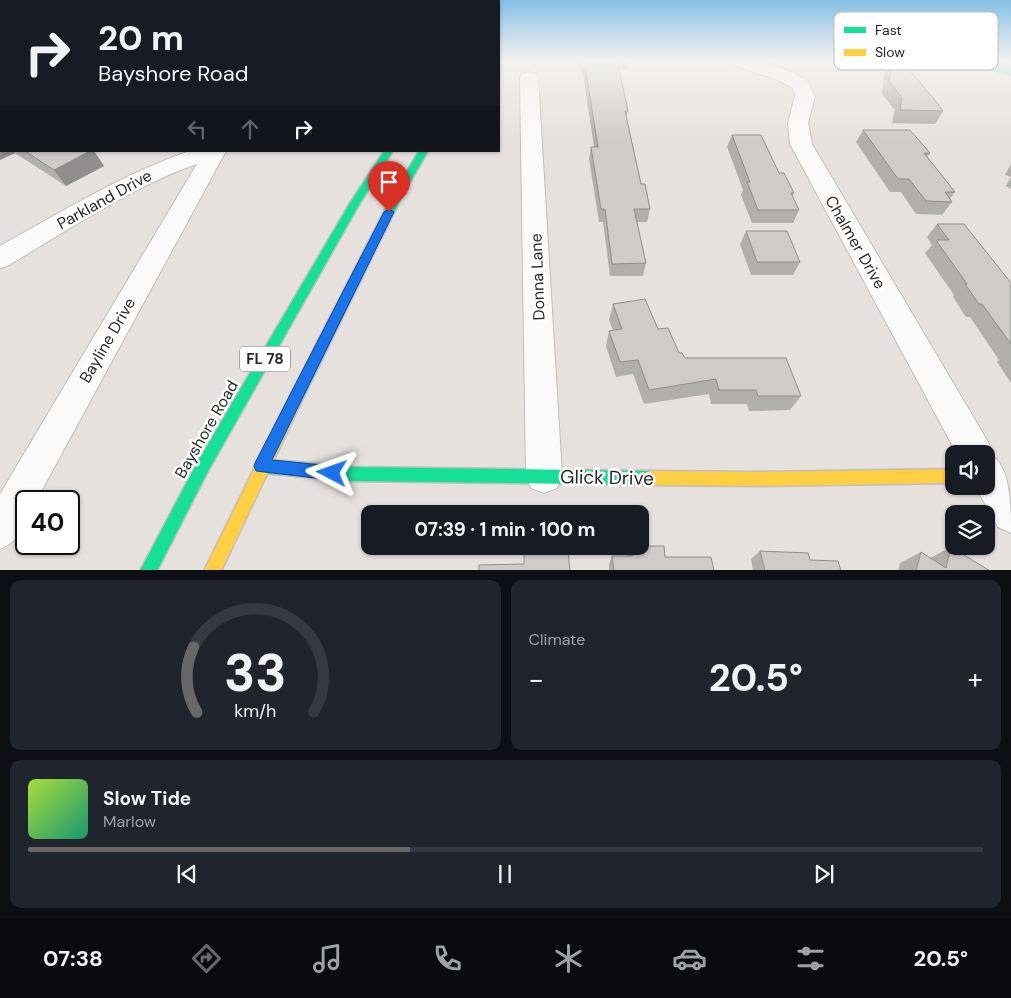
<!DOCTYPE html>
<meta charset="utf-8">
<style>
:root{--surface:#171b24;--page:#20242c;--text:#f1f3f6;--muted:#9ea1a6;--line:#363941;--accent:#6a6866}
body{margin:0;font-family:"DM Sans",sans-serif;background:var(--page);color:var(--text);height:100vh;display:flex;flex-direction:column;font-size:19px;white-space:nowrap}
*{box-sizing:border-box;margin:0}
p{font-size:16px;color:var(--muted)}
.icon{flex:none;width:28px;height:28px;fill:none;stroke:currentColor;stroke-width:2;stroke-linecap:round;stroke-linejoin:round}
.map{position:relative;height:570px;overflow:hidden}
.details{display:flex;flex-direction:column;gap:10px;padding:10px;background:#0d0f14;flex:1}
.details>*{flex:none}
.banner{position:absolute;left:0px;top:0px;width:500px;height:152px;box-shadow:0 1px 4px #0004;background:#171b24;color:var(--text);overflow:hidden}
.buttons{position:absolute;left:945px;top:445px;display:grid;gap:10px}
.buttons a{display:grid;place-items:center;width:50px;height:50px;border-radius:10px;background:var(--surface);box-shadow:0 1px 4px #0004;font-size:25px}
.speed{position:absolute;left:15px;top:490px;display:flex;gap:10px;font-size:25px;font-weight:700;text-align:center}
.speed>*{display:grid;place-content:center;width:65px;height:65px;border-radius:50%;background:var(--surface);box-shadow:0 1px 4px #0004;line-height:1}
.speed .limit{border:2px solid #111;border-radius:8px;background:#fff;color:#111}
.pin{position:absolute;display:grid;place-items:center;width:42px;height:42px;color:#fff;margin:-51px -21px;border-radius:50% 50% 50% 0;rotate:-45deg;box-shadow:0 0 5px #0007}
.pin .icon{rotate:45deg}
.me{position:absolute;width:55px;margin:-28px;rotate:274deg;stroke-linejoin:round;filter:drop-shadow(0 0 4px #0008)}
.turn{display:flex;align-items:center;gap:18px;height:105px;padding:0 15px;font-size:22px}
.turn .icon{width:65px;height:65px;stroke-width:2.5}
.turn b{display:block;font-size:35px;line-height:42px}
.lanes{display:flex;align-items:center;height:48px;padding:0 15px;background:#0003;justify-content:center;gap:25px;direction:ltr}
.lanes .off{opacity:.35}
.big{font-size:38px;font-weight:700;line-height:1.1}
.details .widget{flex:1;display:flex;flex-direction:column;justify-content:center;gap:8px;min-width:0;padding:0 18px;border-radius:10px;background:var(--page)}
.details .dial{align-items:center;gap:0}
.dial svg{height:130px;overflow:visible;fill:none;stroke:var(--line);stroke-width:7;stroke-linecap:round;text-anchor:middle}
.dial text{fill:var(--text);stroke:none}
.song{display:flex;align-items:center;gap:15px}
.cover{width:60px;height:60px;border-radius:8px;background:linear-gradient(135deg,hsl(80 70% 55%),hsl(160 70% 35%))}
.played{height:5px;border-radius:2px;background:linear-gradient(90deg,var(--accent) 40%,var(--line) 40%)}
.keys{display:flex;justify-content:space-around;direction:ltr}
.heat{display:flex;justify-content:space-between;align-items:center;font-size:28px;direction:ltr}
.details .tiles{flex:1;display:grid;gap:10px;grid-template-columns:1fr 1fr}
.widget:last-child{grid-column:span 2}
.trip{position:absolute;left:361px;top:505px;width:288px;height:50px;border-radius:10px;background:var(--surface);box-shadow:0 1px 4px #0004;font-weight:700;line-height:50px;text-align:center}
.dock{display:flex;height:80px;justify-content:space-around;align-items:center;background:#090b0e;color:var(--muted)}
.dock .icon{width:35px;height:35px}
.dock .on{color:var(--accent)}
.dock b{font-size:22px;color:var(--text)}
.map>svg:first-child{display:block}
</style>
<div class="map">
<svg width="1011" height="571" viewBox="0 0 1011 571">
<rect width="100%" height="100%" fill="#e6e1dc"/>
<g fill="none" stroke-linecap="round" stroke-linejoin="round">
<!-- canal -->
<path fill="#94d3e4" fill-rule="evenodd" d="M 961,60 L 991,60 L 1011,66 L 1011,76 L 963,64 Z"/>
<!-- street casing -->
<g stroke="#c0bebe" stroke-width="2">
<g id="street">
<path d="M 727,60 L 756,60 L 792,72 L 808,81 L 815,96 L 808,123 L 812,144 L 988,442 L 993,454 L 992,456 C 1011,467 1011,510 1011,533 L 998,527 L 975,486 L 986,486 L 986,454 L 957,454 L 790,144 L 788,123 L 795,96 L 793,88 L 778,80 L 730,64 Z"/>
<path d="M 529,72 L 536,74 L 538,78 L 562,476 L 557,488 L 544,493 L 531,488 L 526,476 L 520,78 L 522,74 Z"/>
<path d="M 190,151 L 226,151 L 36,501 L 26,501 C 26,524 22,540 0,549 L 0,494 L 197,164 C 133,186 68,230 9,265 L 0,268 L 0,246 C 62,212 122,174 190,151 Z"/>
</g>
</g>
<!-- fast casing -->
<g stroke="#c0bebe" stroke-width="3">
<g id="fast">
<path d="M 384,151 L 393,151 L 360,203 L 207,473 L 157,571 L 140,571 L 197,463 L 350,203 Z"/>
<path d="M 419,151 L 428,151 L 402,196 L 302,400 L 297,402 L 292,400 L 290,396 L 292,392 L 392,196 Z"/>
<path d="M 262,459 L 352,467 L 650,471 L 655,473 L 657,478 L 655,483 L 650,485 L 352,481 L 262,473 L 257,471 L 255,466 L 257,461 Z"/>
</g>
</g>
<!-- slow casing -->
<g stroke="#c0bebe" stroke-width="3">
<g id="slow">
<path d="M 297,390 L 302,392 L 304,396 L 221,571 L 204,571 L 292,392 Z"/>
<path d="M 954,469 L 954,483 L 761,486 L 650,485 L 645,483 L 643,478 L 645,473 L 650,471 L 761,472 Z"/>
</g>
</g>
<!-- street -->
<use href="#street" fill="#fbfafa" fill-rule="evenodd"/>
<!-- fast -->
<use href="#fast" fill="#16e098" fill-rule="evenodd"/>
<!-- slow -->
<use href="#slow" fill="#ffcf43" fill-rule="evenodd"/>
</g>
<!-- wall -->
<g fill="#b1afac">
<path d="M 575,60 L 630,60 L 628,70 L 619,69 L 628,111 L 626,119 L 641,184 L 650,209 L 647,222 L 637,222 L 646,263 L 643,276 L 610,276 L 603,222 L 599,222 L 589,159 L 591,147 L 594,147 L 583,74 Z"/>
<path d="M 887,60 L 901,60 L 939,105 L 939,106 L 943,111 L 935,124 L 892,123 L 895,110 L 882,94 L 886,62 Z"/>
<path d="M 863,130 L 930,153 L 927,157 L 955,192 L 950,199 L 952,202 L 942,215 L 916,214 L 901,192 L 890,192 L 856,142 Z"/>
<path d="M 732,135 L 779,173 L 794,193 L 792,196 L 799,210 L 793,223 L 752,223 L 741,195 L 743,190 L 727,147 Z"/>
<path d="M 1,151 L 94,151 L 104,166 L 66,186 L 15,153 Z"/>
<path d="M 1011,164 L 1011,177 L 1005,175 Z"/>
<path d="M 1011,177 L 1011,189 L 1006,186 Z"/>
<path d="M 937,224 L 1011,283 L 1011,383 L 997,362 L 999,360 L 970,317 L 966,317 L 953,297 L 954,295 L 925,253 L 932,245 L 927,237 Z"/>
<path d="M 746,231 L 800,262 L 793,275 L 751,275 L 740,244 Z"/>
<path d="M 613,304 L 658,329 L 685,358 L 801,396 L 790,410 L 749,411 L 747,404 L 711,404 L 709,394 L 644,404 L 633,374 L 616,377 L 606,346 L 609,331 L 613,330 L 609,320 Z"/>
<path d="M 631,546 L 640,546 L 665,557 L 714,571 L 609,571 L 609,564 L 612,556 L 627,556 L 627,554 Z"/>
<path d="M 951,547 L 990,571 L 898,571 L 900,563 L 921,552 L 930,558 Z"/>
<path d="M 760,551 L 810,560 L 841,571 L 753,571 L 751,559 Z"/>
</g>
<!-- shaded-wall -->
<g fill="#908e8c">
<path d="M 0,137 L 1,137 L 1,151 L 14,151 L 15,153 L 0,160 Z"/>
<path d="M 90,151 L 94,151 L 104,166 L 66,186 L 54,170 Z"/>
</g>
<!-- building -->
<g fill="#cecbc8" stroke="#908e8c">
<path d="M 584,60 L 617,60 L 628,111 L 625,111 L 641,184 L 645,184 L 650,209 L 634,209 L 646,263 L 612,264 L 605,209 L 601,209 L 591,147 L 598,147 Z"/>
<path d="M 892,60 L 901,60 L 939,105 L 938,105 L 943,111 L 900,110 L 902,98 L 889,81 Z"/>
<path d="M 0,96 L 1,97 L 1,137 L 0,137 Z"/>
<path d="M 863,130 L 910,130 L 930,153 L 924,153 L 955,192 L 945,192 L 952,202 L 926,201 L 909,179 L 898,179 Z"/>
<path d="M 732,135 L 761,135 L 779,173 L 784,173 L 794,193 L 791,193 L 799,210 L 758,210 L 747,182 L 750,182 Z"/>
<path d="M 25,151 L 90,151 L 54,170 Z"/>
<path d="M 937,224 L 964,224 L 1011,283 L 1011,344 L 982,304 L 979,304 L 965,284 L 967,284 L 936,240 L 949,240 Z"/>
<path d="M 746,231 L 787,231 L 800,262 L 757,262 Z"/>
<path d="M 645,299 L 658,329 L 668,328 L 679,353 L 682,353 L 685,358 L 786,358 L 801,396 L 758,396 L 756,390 L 719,390 L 716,379 L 649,390 L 638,360 L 620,362 L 609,331 L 622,329 L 613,304 Z"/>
<path d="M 631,546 L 664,546 L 665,557 L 711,557 L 714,571 L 614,571 L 612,556 L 633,556 Z"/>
<path d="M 951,547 L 990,571 L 916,571 L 921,552 L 946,568 Z"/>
<path d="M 568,550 L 570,571 L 479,571 L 479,565 L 524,564 L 524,551 Z"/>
<path d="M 760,551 L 808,553 L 810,560 L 838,561 L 841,571 L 765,571 Z"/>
</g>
<!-- sky -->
<linearGradient id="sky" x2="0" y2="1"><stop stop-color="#86c0e6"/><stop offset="0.43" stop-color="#f4f2ef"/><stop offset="1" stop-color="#f4f2ef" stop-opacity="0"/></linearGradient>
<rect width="1011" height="140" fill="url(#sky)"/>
<!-- route -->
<path fill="#1a73e8" stroke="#114b97" d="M 389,209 L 394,212 L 272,460 L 332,466 L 337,468 L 340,473 L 337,478 L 332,480 L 256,471 L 254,466 L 256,461 L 384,212 Z"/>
<g text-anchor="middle" stroke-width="5" stroke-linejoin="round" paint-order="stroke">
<!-- shield labels -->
<rect fill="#fff" stroke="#686868" stroke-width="1" x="240" y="346.5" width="50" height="25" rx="4"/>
<g font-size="15" font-weight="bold" fill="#272727">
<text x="265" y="364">FL 78</text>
</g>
<!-- street labels -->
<g font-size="16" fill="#272727" stroke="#fff">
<text transform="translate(104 199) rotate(-29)" y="6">Parkland Drive</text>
<text transform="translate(856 242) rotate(60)" y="6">Chalmer Drive</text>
<text transform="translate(537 277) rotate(-92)" y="6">Donna Lane</text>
<text transform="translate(107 340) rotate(-60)" y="6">Bayline Drive</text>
<text transform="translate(206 429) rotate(-60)" y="6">Bayshore Road</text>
</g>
<!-- near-street labels -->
<g font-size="19" fill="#272727" stroke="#fff">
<text transform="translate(607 477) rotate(1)" y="7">Glick Drive</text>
</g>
</g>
<!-- legend -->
<rect x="834" y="12" width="164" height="58" rx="8" fill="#fff" stroke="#bebebe" stroke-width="1"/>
<rect x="844" y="27" width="22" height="6" fill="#16e098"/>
<rect x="844" y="49" width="22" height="7" fill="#ffcf43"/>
<g font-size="14" fill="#272727">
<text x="875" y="35">Fast</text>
<text x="875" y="57">Slow</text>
</g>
</svg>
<div class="buttons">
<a><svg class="icon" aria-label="sound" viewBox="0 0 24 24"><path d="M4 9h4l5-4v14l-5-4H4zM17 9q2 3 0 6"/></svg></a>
<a><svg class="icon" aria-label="layers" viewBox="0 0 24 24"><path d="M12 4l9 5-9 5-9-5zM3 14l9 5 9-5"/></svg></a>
</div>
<div class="speed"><div class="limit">40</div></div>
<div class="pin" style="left:389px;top:212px;background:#d93025"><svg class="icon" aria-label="arrive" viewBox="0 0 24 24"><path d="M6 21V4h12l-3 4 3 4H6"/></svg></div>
<svg class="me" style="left:332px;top:473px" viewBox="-20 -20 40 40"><path d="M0-17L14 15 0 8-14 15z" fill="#1a73e8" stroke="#fff" stroke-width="4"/></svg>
<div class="trip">07:39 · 1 min · 100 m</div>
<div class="banner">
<div class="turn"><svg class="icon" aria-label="right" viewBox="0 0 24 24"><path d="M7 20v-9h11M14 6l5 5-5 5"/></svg><div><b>20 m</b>Bayshore Road</div></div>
<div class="lanes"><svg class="icon off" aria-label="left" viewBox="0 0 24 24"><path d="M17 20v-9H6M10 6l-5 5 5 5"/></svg><svg class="icon off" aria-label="ahead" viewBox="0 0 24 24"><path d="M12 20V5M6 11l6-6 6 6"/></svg><svg class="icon" aria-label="right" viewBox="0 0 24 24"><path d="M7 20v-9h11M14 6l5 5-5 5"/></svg></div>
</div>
</div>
<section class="details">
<div class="tiles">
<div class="widget dial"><svg viewBox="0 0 100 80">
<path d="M14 69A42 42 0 1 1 86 69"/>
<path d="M14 69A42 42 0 0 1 12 29" stroke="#6a6866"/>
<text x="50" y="56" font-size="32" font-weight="700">33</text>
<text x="50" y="72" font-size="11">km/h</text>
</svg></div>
<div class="widget"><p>Climate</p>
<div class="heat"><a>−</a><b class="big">20.5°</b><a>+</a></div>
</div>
<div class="widget">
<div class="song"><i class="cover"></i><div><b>Slow Tide</b><p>Marlow</p></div></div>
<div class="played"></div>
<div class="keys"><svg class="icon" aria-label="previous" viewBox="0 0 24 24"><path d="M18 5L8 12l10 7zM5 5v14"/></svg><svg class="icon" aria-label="pause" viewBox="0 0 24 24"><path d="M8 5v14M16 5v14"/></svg><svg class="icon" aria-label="next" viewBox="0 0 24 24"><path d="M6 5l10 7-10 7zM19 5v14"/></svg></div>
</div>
</div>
</section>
<nav class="dock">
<b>07:38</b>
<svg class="icon on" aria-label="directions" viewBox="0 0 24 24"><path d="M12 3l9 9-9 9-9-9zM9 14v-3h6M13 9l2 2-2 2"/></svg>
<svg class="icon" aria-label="music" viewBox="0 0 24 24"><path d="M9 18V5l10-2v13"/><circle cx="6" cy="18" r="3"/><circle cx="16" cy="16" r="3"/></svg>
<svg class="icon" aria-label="phone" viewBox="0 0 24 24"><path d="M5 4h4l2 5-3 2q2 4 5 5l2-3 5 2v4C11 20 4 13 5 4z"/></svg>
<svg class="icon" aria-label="climate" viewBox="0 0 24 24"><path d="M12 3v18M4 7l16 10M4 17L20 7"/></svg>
<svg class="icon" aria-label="car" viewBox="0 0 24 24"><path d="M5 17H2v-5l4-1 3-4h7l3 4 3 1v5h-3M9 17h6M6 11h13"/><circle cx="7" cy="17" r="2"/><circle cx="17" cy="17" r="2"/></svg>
<svg class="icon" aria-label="filters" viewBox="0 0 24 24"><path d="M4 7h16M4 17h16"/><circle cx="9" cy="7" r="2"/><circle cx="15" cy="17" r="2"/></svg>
<b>20.5°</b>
</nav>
